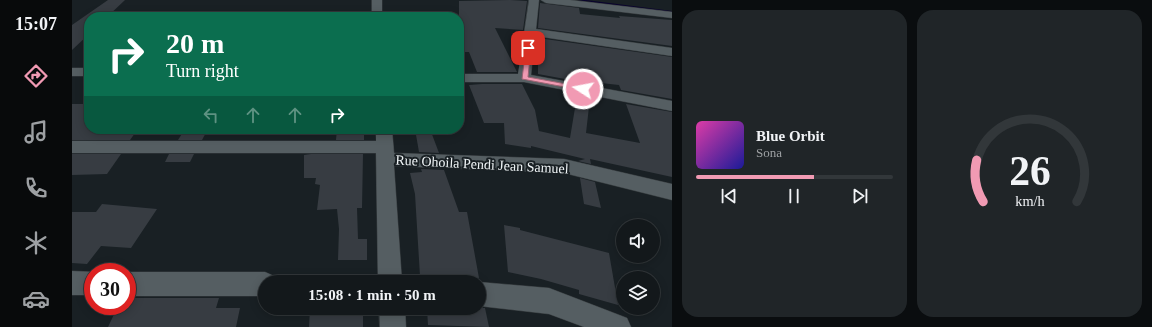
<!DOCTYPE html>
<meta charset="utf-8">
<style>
:root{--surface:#13181b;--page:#202528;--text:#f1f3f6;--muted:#9da0a3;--line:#32373a;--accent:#f19ab3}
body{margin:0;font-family:"Times New Roman",serif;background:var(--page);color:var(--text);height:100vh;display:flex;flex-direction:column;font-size:15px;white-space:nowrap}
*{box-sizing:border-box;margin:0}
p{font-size:13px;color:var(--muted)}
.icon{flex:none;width:22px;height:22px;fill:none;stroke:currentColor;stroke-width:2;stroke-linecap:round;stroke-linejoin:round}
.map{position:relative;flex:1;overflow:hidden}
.sheet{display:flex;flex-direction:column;gap:10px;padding:10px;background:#0a0d0f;width:480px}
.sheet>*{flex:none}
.hud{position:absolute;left:12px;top:12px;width:380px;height:122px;border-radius:16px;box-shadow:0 2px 10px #0003,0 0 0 1px var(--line);background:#0b6e4f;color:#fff;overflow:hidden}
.fabs{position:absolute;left:544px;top:219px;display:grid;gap:8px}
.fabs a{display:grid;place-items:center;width:44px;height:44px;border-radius:50%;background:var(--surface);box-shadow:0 2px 10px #0003,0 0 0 1px var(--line);font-size:20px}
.speed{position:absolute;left:12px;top:263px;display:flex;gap:8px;font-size:20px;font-weight:700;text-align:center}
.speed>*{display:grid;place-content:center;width:52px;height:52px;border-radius:50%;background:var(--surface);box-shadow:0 2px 10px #0003,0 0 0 1px var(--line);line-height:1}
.speed .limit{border:6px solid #d22;background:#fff;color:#111}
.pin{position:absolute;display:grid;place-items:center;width:34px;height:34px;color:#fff;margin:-17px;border-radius:8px;box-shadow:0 2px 6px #0006}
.me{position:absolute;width:44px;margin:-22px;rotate:281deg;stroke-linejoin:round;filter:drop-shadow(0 0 3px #0008)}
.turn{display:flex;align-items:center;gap:14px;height:84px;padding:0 16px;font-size:18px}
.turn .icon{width:52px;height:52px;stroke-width:2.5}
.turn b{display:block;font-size:28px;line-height:34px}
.lanes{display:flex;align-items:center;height:38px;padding:0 16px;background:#0003;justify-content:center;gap:20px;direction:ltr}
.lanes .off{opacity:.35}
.sheet .tile{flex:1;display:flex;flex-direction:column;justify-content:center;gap:6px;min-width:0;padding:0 14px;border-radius:16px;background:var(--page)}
.sheet .dial{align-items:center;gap:0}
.dial svg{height:104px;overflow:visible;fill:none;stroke:var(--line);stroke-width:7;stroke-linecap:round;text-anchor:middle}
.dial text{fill:var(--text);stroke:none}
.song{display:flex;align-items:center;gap:12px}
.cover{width:48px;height:48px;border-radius:6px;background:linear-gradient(135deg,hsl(320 70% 55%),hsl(240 70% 35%))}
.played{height:4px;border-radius:2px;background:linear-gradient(90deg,var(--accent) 60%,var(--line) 60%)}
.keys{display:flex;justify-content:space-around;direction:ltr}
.sheet .tiles{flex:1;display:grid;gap:10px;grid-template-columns:repeat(2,1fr)}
.trip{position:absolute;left:186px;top:275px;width:228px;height:40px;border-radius:20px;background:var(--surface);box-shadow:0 2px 10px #0003,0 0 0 1px var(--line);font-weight:700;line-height:40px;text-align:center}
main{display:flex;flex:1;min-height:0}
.tab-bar{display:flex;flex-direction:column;width:72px;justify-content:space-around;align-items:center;background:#080a0b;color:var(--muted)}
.tab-bar .icon{width:28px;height:28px}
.tab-bar .current{color:var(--accent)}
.tab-bar b{font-size:18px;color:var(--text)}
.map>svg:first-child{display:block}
</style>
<main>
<nav class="tab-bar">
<b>15:07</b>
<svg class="icon current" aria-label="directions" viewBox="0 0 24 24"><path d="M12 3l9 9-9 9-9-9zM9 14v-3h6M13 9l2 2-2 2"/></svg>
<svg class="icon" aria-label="music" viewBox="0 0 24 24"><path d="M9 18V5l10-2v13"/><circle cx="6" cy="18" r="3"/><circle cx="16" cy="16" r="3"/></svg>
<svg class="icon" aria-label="phone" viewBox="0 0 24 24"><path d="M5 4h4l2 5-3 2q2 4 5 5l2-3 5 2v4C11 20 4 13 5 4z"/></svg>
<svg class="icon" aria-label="climate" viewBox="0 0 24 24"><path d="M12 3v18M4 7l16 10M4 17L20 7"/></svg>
<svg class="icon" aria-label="car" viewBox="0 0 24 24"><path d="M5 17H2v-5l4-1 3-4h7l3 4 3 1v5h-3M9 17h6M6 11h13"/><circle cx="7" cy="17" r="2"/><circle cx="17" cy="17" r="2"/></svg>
</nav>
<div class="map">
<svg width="600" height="327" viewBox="0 0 600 327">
<rect width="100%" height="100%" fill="#192024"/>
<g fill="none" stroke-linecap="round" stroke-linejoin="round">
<!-- stream -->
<path fill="#0a042d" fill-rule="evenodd" d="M 505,0 L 514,0 L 600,11 L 600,13 Z"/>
</g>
<!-- building -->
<g fill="#373c42">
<path d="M 36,0 L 53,0 L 35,17 L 17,17 L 17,34 L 0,50 L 0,25 Z"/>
<path d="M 438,0 L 455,1 L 451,30 L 423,28 L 445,72 L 405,72 L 397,52 L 387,52 L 387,1 Z"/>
<path d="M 468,3 L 507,8 L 508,14 L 548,18 L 547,16 L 600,20 L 600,46 L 466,28 Z"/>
<path d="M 466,38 L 600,57 L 600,99 L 549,90 L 547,85 L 520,82 L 520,84 L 466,74 Z"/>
<path d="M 410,84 L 450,84 L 463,110 L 467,131 L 498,138 L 505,96 L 518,98 L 514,133 L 568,143 L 554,104 L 600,112 L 600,177 L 518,159 L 519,164 L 506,161 L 513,159 L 459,146 L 459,148 L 433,144 L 432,123 L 412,123 L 397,85 Z"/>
<path d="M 0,104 L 17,104 L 17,129 L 66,129 L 58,140 L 0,140 Z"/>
<path d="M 113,129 L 136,129 L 130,140 L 106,140 Z"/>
<path d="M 265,129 L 292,129 L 292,140 L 264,140 Z"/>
<path d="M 343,129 L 358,129 L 367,153 L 347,152 Z"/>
<path d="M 0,154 L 49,154 L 35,174 L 0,175 Z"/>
<path d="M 97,154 L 122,154 L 118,162 L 93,162 Z"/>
<path d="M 239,154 L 291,154 L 290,208 L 285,208 L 286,239 L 295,239 L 295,260 L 266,260 L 267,229 L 265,209 L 245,210 L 248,185 L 243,184 L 244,178 L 232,178 L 232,155 Z"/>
<path d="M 349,169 L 372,170 L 387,212 L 395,212 L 407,278 L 348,276 L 343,194 L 338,173 L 350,172 Z"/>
<path d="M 508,178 L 523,182 L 529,208 L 512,204 Z"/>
<path d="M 30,204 L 85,209 L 59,248 L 29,246 L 15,264 L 0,263 L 0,212 L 24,212 Z"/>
<path d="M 432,225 L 448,228 L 448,230 L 537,253 L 546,305 L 507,294 L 507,290 L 469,279 L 436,272 Z"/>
<path d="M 55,298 L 147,298 L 144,308 L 168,308 L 164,327 L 36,327 L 46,306 L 55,306 Z"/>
<path d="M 238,308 L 280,308 L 280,311 L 291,311 L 291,327 L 237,327 Z"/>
<path d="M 355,308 L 413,308 L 417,327 L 356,325 Z"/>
</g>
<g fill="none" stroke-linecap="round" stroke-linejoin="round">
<!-- minor casing -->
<g stroke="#383d40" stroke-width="1">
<g id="minor">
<rect x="300" y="0" width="10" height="17"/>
<path d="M 457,0 L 467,0 L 464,29 L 600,48 L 600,56 L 463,36 L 459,75 L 600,101 L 600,111 L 452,82 L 387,82 L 387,74 L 446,74 Z"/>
<path d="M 469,0 L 498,0 L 600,12 L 600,18 L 474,3 Z"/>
<rect x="0" y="68" width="17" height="8"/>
<path d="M 304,129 L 320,129 L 322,153 L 492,159 L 600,184 L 600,200 L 492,173 L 322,166 L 330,282 L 306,282 L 304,153 L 0,153 L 0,141 L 304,141 Z"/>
<path d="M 0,271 L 23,272 L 21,272 L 21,295 L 0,295 Z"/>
<path d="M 55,272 L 193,272 L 202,276 L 204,282 L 193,282 L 193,296 L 55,296 Z"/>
<path d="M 406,282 L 407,282 L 477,288 L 555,318 L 559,327 L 512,327 L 477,314 L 407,306 Z"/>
<path d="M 307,308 L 333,308 L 334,327 L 308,327 Z"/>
</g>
</g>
<!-- minor -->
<use href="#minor" fill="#555e62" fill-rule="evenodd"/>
</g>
<!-- route -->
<path fill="#f19ab3" stroke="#9d6474" d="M 454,46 L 459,48 L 456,77 L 511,87 L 515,89 L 514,91 L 450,79 Z"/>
<g text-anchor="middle" stroke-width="4" stroke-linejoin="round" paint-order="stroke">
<!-- street labels -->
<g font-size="14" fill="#eef3f5" stroke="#192024">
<text transform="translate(410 164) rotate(3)" y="5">Rue Ohoila Pendi Jean Samuel</text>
</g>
</g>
</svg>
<div class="fabs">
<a><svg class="icon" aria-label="sound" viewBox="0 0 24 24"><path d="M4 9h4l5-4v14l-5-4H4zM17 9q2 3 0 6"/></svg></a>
<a><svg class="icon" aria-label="layers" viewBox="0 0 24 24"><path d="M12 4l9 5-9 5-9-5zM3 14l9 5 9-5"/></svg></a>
</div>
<div class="speed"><div class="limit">30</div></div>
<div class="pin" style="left:456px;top:48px;background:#d93025"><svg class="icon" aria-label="arrive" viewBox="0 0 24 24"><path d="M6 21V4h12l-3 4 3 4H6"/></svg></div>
<svg class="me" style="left:511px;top:89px" viewBox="-20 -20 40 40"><circle r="17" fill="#f19ab3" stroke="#fff" stroke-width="3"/><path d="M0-11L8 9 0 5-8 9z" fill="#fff"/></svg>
<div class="trip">15:08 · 1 min · 50 m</div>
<div class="hud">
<div class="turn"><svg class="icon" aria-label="right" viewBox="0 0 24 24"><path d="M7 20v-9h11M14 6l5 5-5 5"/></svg><div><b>20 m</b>Turn right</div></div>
<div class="lanes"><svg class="icon off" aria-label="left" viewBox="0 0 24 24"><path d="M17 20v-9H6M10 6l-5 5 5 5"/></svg><svg class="icon off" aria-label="ahead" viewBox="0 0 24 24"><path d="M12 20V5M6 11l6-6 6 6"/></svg><svg class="icon off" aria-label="ahead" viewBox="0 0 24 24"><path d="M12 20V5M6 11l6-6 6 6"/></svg><svg class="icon" aria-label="right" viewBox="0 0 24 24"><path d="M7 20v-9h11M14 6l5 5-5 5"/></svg></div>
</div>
</div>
<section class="sheet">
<div class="tiles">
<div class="tile">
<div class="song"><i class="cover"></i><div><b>Blue Orbit</b><p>Sona</p></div></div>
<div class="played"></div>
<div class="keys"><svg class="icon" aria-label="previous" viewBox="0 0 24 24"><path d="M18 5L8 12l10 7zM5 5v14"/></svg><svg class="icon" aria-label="pause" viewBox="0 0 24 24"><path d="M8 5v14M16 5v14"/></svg><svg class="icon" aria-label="next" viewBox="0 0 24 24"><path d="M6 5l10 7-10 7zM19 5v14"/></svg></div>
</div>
<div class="tile dial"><svg viewBox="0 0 100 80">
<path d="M14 69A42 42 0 1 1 86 69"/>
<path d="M14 69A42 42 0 0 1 9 37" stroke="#f19ab3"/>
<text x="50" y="56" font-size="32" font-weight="700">26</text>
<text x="50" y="72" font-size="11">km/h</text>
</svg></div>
</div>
</section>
</main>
